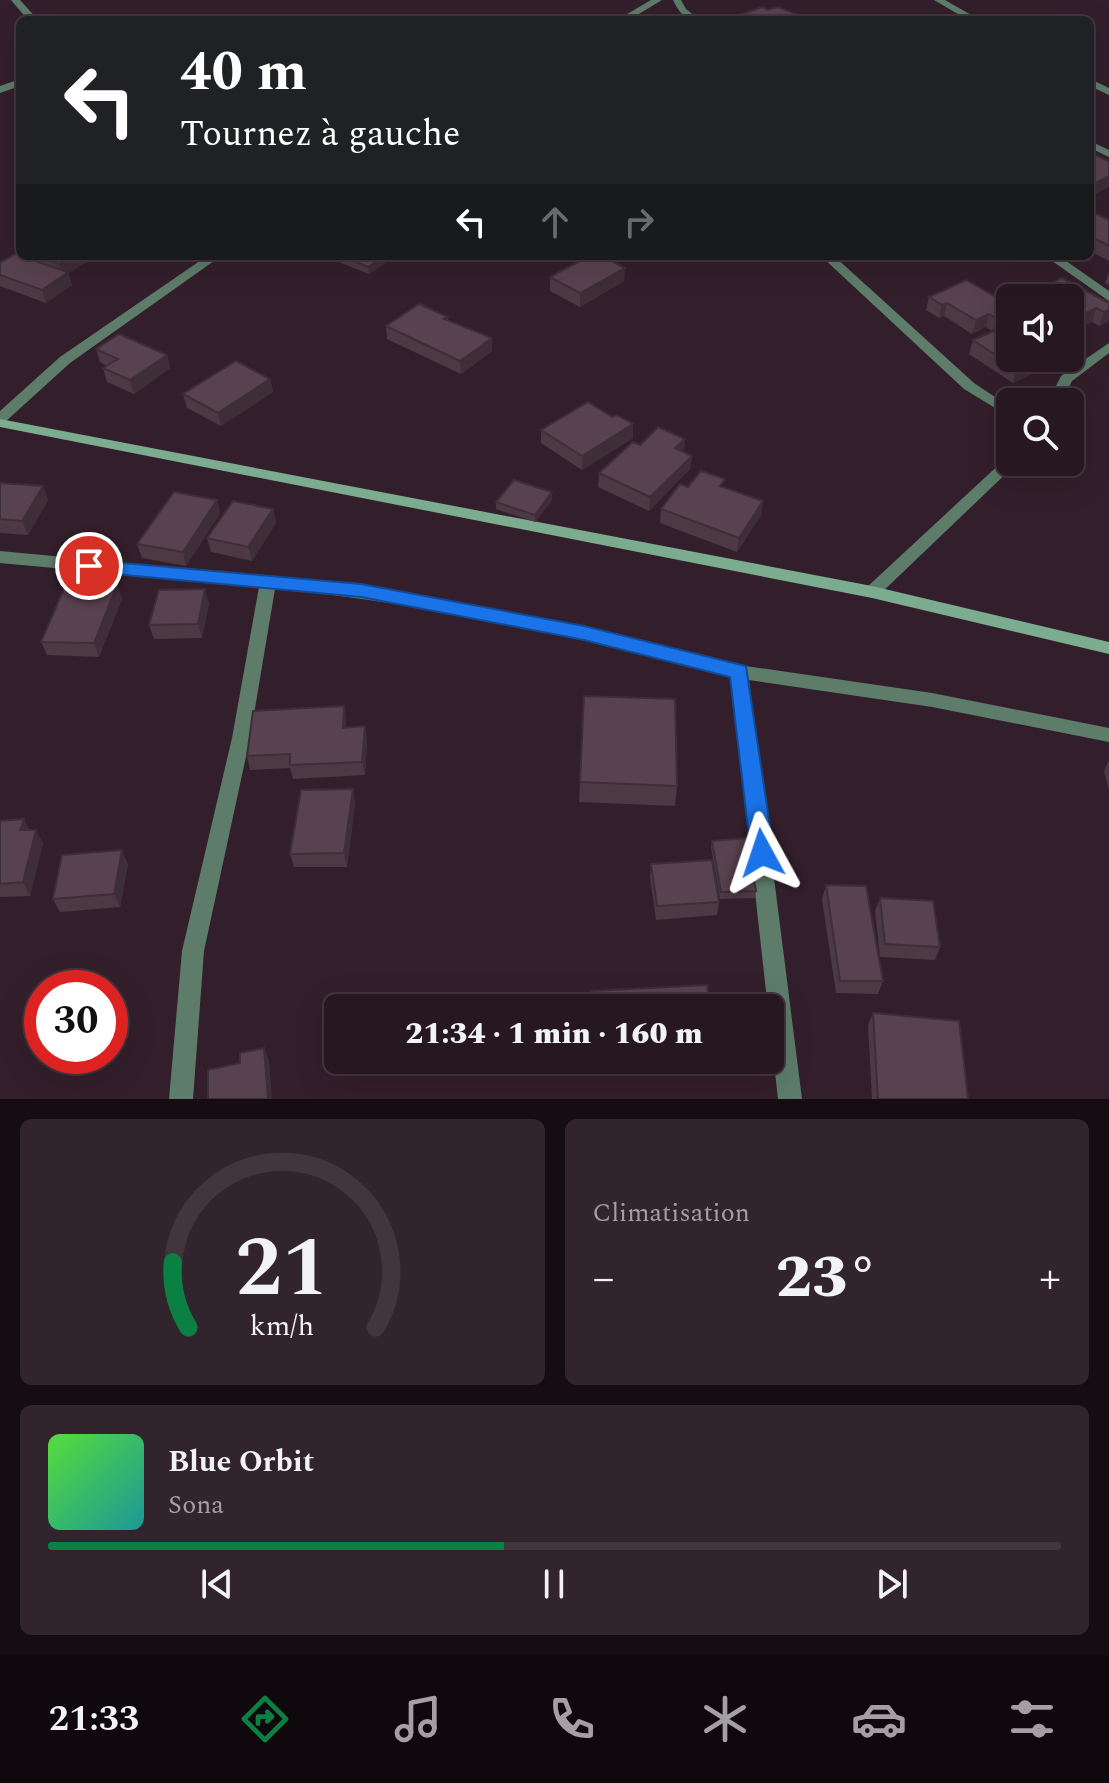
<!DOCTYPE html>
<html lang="fr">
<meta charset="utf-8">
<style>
:root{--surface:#261720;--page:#32242d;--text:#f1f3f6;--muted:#a49fa5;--line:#42363e;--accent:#0b8043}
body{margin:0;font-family:Spectral,serif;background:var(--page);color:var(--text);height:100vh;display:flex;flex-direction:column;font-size:30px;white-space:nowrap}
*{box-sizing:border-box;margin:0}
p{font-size:26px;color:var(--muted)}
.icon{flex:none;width:44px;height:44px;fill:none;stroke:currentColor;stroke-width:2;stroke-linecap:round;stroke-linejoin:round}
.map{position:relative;height:1099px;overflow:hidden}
.side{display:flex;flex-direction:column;gap:20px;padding:20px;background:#150d12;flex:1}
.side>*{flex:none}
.guide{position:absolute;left:16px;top:16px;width:1078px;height:244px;border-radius:12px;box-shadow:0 8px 32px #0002,0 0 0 2px var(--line);background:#202124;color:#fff;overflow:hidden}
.buttons{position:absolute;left:996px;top:284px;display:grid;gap:16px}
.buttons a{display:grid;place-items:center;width:88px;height:88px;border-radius:12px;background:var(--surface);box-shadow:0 8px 32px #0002,0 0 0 2px var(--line);font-size:40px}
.speed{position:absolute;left:24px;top:970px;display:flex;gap:16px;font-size:40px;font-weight:700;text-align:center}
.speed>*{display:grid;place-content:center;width:104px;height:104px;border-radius:50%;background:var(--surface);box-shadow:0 8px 32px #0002,0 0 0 2px var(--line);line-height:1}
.speed .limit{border:12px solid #d22;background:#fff;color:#111}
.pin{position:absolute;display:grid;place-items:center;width:68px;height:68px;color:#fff;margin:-34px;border:4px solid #fff;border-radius:50%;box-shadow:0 2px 8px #0007}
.me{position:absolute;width:88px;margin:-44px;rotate:355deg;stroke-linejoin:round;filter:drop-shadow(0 0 6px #0008)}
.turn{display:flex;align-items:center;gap:28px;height:168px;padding:0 32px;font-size:36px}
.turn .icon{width:104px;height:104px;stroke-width:2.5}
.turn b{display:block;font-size:56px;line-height:68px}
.lanes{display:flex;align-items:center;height:76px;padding:0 32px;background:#0003;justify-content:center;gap:40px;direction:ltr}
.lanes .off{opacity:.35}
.big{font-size:60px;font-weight:800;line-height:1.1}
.side .card{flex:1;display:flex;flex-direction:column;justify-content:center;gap:12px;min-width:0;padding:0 28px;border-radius:12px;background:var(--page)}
.side .dial{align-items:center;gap:0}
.dial svg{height:208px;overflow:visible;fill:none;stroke:var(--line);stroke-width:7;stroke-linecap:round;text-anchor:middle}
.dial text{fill:var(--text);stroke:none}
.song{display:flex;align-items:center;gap:24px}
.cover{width:96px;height:96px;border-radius:12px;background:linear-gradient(135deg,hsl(110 70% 55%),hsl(180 70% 35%))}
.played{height:8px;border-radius:4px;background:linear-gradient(90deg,var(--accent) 45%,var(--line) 45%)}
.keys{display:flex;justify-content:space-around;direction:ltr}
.heat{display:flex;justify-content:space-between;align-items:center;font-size:44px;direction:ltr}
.side .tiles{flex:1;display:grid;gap:20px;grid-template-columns:1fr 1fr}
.card:last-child{grid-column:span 2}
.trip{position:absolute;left:324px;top:994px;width:460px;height:80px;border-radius:12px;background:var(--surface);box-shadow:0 8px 32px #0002,0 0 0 2px var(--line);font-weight:800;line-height:80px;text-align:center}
.dock{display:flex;height:128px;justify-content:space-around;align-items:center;background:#0f090d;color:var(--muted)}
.dock .icon{width:56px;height:56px}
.dock .active{color:var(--accent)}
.dock b{font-size:36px;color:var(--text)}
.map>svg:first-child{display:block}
</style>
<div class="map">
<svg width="1109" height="1099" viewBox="0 0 1109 1099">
<rect width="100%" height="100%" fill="#331f2b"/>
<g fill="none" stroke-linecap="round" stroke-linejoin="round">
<!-- street -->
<g fill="#5e7c6a" fill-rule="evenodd">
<path d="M 11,0 L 20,0 L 38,20 L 28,20 Z"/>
<path d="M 651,0 L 662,0 L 629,20 L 617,20 Z"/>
<path d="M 673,0 L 681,0 L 686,9 L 700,20 C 685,20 679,13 673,0 Z"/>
<path d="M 934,0 L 945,0 L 980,20 L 968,20 Z"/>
<path d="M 20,79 L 20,86 L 0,93 L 0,86 Z"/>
<path d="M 1090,79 L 1109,88 L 1109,95 L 1090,86 Z"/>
<path d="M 1090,141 L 1109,150 L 1109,157 L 1090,148 Z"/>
<path d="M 207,256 L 221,256 L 70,363 L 5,422 L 0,423 L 0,411 L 60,357 Z"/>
<path d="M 821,256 L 834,256 L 974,383 L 1010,407 L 1010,417 L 964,389 Z"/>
<path d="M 1045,256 L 1059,256 L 1109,291 L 1109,301 Z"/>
<path d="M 1109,343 L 1109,353 L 1072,381 L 1062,402 L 1048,402 L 1061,376 Z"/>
<path d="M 1010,457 L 1010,462 L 1017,462 L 1015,465 L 878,596 L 866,596 L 864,592 L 866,588 L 1005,459 Z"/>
<path d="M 0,551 L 361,585 L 584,627 L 739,665 L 932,693 L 1109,728 L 1109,742 L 932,707 L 749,680 L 802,1099 L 778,1099 L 731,677 C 581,638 430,603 275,589 L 250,738 L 204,951 L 193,1099 L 169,1099 L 182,951 L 232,738 L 259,587 L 0,563 Z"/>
</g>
<!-- secondary -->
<path fill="#7bac8f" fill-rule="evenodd" d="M 0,419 L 872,586 L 1109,642 L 1109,654 L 872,598 L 0,427 Z"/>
</g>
<!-- wall -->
<g fill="#4d3944">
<path d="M 1090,153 L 1109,161 L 1092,196 L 1090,195 Z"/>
<path d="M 1090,211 L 1109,220 L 1109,261 L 1090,251 Z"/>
<path d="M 21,256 L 85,256 L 87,262 L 68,273 L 72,285 L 46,303 L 0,286 L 0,263 Z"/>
<path d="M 341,256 L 394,256 L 394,257 L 369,274 L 341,263 Z"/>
<path d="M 625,268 L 624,281 L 580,307 L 550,291 L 550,277 Z"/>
<path d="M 1109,272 L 1109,285 L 1105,283 Z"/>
<path d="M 929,297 L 1010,305 L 992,331 L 986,327 L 972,334 L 944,316 L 939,318 L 926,310 Z"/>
<path d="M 1070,298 L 1109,303 L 1109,321 L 1099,326 L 1092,322 L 1081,327 L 1077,336 Z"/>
<path d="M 448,317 L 448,321 L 492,338 L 492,351 L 461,374 L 387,339 L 386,326 Z"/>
<path d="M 973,340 L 1010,358 L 1049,358 L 1036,364 L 1033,373 L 1013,383 L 969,354 Z"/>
<path d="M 96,349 L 167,355 L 170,368 L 134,394 L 107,382 L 103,368 L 107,366 L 100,362 Z"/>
<path d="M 270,379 L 273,392 L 221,426 L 187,408 L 183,394 Z"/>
<path d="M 612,417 L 633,424 L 633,438 L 582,470 L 541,443 L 541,430 Z"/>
<path d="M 640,445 L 684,452 L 692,456 L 690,469 L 649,511 L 598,487 L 599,473 Z"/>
<path d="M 0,483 L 43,486 L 48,500 L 28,535 L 0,533 Z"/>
<path d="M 688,487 L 724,488 L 763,501 L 761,515 L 737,552 L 660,523 L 661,509 Z"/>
<path d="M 217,500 L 220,513 L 186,566 L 142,558 L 137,544 Z"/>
<path d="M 552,500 L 535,522 L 496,509 L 496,502 Z"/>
<path d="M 273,509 L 276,523 L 252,561 L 211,552 L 207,538 Z"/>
<path d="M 122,599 L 99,657 L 47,655 L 41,642 Z"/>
<path d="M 209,603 L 202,638 L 154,639 L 149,625 Z"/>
<path d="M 344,706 L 346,720 L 346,727 L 365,726 L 367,740 L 365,775 L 293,779 L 290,768 L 250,770 L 247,756 Z"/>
<path d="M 1109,760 L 1109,791 L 1104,771 Z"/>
<path d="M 580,782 L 677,786 L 675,806 L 579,802 Z"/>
<path d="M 355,803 L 347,867 L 294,867 L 290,854 Z"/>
<path d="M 24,819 L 29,830 L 43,843 L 30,896 L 0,897 L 0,821 Z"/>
<path d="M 712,841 L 756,891 L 755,898 L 720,899 L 711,847 Z"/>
<path d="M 128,864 L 120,907 L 60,912 L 53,899 Z"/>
<path d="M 651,864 L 719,902 L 717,915 L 656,920 L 650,877 Z"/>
<path d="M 826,885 L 883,981 L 878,994 L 836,993 L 822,899 Z"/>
<path d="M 880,898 L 940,947 L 935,960 L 880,957 L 875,911 Z"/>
<path d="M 873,1013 L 968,1099 L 872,1099 L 868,1025 Z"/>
<path d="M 595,1060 L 715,1060 L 714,1064 L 595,1070 Z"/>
</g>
<!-- shaded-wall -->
<g fill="#3e2e37">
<path d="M 1109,176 L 1109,187 L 1092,196 L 1096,183 Z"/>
<path d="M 71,256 L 85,256 L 87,262 L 68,273 L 72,285 L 46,303 L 42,290 L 63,276 L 59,264 Z"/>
<path d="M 385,256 L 394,256 L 394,257 L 369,274 L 368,267 Z"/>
<path d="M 625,268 L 624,281 L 580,307 L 580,293 Z"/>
<path d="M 947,303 L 944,316 L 939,318 L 942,305 Z"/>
<path d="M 1096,308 L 1092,322 L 1081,327 L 1077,336 L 1070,340 L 1070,329 L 1074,319 Z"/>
<path d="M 1109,310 L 1109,321 L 1099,326 L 1104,312 Z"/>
<path d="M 1010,311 L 1010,323 L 992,331 L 996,318 Z"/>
<path d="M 989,314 L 986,327 L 972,334 L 976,320 Z"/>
<path d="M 492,338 L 492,351 L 461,374 L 460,361 Z"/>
<path d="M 167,355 L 170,368 L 134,394 L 130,380 Z"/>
<path d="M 1029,358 L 1049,358 L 1036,364 L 1033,373 L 1013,383 L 1017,369 Z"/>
<path d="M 270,379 L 273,392 L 221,426 L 218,413 Z"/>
<path d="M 633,424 L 633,438 L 582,470 L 582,456 Z"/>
<path d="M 685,439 L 684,452 L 675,448 Z"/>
<path d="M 692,456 L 690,469 L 649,511 L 650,497 Z"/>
<path d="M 43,486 L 48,500 L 28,535 L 22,521 Z"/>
<path d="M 552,492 L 552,500 L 535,522 L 535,515 Z"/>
<path d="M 217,500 L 220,513 L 186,566 L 183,552 Z"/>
<path d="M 763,501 L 761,515 L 737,552 L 739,538 Z"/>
<path d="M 273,509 L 276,523 L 252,561 L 248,547 Z"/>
<path d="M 117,585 L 122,599 L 99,657 L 94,643 Z"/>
<path d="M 205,589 L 209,603 L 202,638 L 198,624 Z"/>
<path d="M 344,706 L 346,720 L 346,741 L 343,728 Z"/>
<path d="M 365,726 L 367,740 L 365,775 L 362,762 Z"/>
<path d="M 353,789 L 355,803 L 347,867 L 344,853 Z"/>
<path d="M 24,819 L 30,833 L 20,830 Z"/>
<path d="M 36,830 L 43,843 L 30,896 L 23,882 Z"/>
<path d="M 122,850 L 128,864 L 120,907 L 114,894 Z"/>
<path d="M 264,1048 L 269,1060 L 272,1099 L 268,1099 Z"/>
</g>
<!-- building -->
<g fill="#59424f" stroke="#3e2e37" stroke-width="2">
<path d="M 762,7 L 768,10 L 778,7 L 806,18 L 801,20 L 741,20 L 734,17 Z"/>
<path d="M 1090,153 L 1109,161 L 1109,176 L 1096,183 L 1090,180 Z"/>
<path d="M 1090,211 L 1109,220 L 1109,246 L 1090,236 Z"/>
<path d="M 15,254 L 20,256 L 68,272 L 42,290 L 0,275 L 0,263 Z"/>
<path d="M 37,256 L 71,256 L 59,264 Z"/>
<path d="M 341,256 L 385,256 L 368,267 Z"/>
<path d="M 589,256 L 602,256 L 625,268 L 580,293 L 550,277 Z"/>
<path d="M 1062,278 L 1109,303 L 1109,310 L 1104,312 L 1096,308 L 1074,319 L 1082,323 L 1070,329 L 1070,298 L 1019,298 Z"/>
<path d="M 966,280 L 1010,305 L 1010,311 L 996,318 L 989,314 L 976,320 L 947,303 L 942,305 L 929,297 Z"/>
<path d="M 419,304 L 448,317 L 444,319 L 492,338 L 460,361 L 386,326 Z"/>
<path d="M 1010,324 L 1010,358 L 1034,358 L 1037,360 L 1017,369 L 973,340 Z"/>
<path d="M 119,334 L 167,355 L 130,380 L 103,368 L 118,359 L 96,349 Z"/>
<path d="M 236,361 L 270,379 L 218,413 L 183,394 Z"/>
<path d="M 588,402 L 612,417 L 617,415 L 633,424 L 582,456 L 541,430 Z"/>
<path d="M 658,427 L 685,439 L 675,448 L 692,456 L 650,497 L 599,473 L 633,442 L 640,445 Z"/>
<path d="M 701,471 L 725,479 L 720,486 L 763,501 L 739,538 L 661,509 L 680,484 L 688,487 Z"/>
<path d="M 514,480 L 552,492 L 535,515 L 496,502 Z"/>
<path d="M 0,483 L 43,486 L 22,521 L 0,519 Z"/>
<path d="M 174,492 L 217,500 L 183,552 L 137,544 Z"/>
<path d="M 233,501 L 273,509 L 248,547 L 207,538 Z"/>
<path d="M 66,584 L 117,585 L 94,643 L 41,642 Z"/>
<path d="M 205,589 L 198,624 L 149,625 L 159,590 Z"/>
<path d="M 584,696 L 675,699 L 677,786 L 580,782 Z"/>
<path d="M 344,706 L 343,728 L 365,726 L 362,762 L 290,765 L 290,754 L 247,756 L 253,711 Z"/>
<path d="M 353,789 L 344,853 L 290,854 L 301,790 Z"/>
<path d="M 24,819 L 20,830 L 36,830 L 23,882 L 0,884 L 0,821 Z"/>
<path d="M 746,838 L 756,891 L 721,892 L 712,841 Z"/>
<path d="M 122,850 L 114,894 L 53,899 L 62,855 Z"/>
<path d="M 712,860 L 719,902 L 657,906 L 651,864 Z"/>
<path d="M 826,885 L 866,886 L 883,981 L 840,981 Z"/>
<path d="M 880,898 L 933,901 L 940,947 L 885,944 Z"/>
<path d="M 707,985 L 710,1008 L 592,1008 L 591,991 Z"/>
<path d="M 873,1013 L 959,1021 L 968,1099 L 878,1099 Z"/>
<path d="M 264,1048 L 268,1099 L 208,1099 L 208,1070 L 240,1063 L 240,1053 Z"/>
</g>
<!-- route -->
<path fill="#1a73e8" stroke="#114b97" stroke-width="2" d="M 89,560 L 361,584 L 584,626 L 746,666 L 774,853 L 770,860 L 762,862 L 754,860 L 751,853 L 730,677 L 584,640 L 361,597 L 82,571 L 80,566 L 82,561 Z"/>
</svg>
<div class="buttons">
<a><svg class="icon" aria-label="sound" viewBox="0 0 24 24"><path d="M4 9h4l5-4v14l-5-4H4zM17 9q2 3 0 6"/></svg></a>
<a><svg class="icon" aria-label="search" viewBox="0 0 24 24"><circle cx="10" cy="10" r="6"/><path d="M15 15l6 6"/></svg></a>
</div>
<div class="speed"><div class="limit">30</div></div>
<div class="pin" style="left:89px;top:566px;background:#d93025"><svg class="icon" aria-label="arrive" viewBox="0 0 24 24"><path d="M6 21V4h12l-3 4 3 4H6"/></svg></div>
<svg class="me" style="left:762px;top:853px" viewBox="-20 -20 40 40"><path d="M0-17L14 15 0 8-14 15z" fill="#1a73e8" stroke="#fff" stroke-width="4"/></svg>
<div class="trip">21:34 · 1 min · 160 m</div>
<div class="guide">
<div class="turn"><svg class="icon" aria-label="left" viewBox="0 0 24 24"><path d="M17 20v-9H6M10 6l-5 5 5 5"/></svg><div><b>40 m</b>Tournez à gauche</div></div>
<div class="lanes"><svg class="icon" aria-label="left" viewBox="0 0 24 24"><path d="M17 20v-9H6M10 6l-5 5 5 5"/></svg><svg class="icon off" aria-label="ahead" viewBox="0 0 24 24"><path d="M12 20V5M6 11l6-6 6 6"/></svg><svg class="icon off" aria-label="right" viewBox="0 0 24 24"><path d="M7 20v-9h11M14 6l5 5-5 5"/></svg></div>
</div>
</div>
<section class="side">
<div class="tiles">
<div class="card dial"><svg viewBox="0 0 100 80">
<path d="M14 69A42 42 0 1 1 86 69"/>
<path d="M14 69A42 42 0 0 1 8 44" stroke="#0b8043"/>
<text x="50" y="56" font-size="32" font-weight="700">21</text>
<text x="50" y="72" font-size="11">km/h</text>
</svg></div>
<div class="card"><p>Climatisation</p>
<div class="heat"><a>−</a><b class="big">23°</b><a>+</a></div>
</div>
<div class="card">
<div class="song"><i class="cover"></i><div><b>Blue Orbit</b><p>Sona</p></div></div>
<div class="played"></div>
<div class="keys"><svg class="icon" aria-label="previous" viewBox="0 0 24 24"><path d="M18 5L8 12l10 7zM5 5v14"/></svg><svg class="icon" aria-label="pause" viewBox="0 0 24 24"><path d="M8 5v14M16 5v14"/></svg><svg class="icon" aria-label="next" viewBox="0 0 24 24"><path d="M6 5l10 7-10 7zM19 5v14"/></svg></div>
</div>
</div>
</section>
<nav class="dock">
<b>21:33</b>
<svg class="icon active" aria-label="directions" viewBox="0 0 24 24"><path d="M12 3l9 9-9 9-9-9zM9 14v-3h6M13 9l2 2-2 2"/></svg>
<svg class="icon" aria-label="music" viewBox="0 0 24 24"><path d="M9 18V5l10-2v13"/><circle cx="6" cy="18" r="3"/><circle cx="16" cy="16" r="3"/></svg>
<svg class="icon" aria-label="phone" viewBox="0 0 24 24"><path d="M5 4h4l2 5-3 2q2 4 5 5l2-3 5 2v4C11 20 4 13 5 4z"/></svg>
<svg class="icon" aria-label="climate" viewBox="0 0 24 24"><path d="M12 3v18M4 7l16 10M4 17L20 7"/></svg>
<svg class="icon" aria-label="car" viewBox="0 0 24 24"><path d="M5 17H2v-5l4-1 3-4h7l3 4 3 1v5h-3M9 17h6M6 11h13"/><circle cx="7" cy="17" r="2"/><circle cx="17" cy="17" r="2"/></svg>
<svg class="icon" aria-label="filters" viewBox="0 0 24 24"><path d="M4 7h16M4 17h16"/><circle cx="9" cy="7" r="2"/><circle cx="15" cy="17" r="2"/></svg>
</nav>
